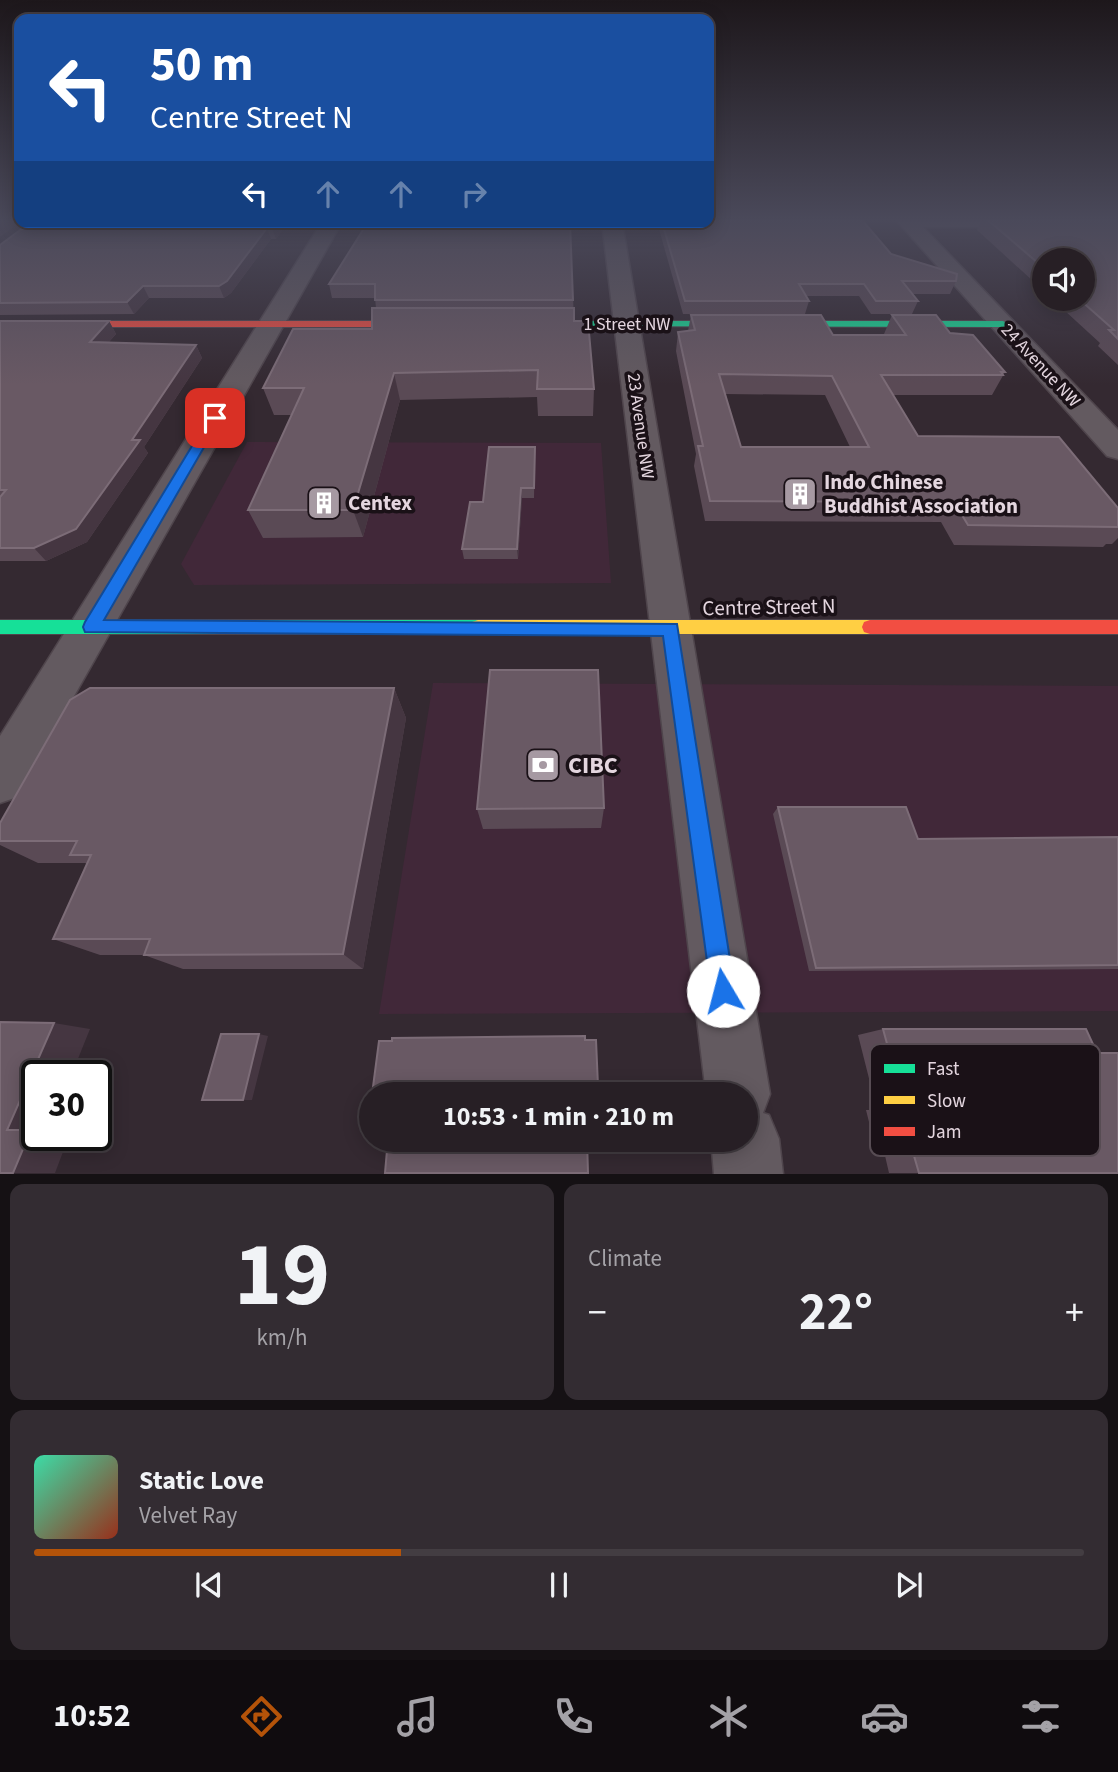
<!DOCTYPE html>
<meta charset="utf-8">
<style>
:root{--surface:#271f25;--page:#332c32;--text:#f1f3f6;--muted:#a4a2a7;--line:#433d42;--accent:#b45309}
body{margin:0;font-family:"Source Sans 3",sans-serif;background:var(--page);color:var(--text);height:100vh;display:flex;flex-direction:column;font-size:26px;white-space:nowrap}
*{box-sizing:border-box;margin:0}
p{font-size:23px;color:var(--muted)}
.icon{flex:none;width:38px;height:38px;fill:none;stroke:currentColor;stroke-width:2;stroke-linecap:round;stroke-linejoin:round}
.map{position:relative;height:1174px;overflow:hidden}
.side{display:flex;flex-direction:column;gap:10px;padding:10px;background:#151114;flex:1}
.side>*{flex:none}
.banner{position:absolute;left:14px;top:14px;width:700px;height:214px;border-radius:14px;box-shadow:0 4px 18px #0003,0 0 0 2px var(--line);background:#1a4fa0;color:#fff;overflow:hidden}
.tools{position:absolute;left:1032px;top:248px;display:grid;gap:14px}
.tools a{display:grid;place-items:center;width:63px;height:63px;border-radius:50%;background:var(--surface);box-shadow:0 4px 18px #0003,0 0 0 2px var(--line);font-size:35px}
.speed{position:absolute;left:21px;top:1060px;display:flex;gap:14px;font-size:35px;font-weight:700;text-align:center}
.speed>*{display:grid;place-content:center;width:91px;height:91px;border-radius:50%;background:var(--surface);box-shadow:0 4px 18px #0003,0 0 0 2px var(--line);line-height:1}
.speed .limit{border:4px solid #111;border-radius:10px;background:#fff;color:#111}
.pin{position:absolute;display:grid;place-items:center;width:60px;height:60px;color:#fff;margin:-30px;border-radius:14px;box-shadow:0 4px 10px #0006}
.me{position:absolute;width:77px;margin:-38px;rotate:352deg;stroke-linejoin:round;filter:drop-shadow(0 0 5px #0008)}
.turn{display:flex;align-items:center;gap:24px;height:147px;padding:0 21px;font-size:32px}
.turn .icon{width:91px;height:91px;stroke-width:2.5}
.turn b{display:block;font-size:49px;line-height:60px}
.lanes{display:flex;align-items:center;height:66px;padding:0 21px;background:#0003;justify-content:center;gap:35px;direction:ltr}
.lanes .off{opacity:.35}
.big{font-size:52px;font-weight:700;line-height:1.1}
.side .tile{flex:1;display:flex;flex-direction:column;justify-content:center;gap:10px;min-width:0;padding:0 24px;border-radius:14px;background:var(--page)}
.side .dial{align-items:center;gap:0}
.dial b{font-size:91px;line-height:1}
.song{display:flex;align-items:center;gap:21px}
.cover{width:84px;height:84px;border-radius:10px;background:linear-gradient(135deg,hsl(160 70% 55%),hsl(10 70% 35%))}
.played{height:7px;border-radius:4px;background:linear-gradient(90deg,var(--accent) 35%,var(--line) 35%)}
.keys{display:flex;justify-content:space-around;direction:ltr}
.heat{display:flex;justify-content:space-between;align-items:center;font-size:38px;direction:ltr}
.side .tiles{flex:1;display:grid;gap:10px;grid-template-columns:1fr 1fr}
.tile:last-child{grid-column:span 2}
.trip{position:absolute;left:359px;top:1082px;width:399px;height:70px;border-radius:35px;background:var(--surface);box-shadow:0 4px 18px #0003,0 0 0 2px var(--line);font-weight:700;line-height:70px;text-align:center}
.tabs{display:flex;height:112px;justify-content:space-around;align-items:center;background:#100c0f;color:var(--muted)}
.tabs .icon{width:49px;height:49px}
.tabs .on{color:var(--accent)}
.tabs b{font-size:32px;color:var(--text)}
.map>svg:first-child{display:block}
</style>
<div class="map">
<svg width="1118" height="1174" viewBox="0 0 1118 1174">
<rect width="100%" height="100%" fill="#342931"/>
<!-- built -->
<g fill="#412839">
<path d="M 247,442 L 601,443 L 611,583 L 194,585 L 181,564 Z"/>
<path d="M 433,683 L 1118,686 L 1118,1011 L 379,1014 Z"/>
</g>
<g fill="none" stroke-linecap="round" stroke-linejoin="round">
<!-- street casing -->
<g stroke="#4f454c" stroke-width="3">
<g id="street">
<path d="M 897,221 L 1118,221 L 1118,227 L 923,227 L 1118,430 L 1118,459 L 1107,456 Z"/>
<path d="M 322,222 L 342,222 L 17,797 L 0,803 L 0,736 Z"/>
<path d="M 602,222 L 622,222 L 770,1094 L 763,1113 L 769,1115 L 779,1139 L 783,1174 L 714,1174 L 711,1139 L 746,1139 L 746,1094 L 706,1094 Z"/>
</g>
</g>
<!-- fast casing -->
<g stroke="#4f454c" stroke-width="2">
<g id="fast">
<path d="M 536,321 L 1003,321 L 1008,324 L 1003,327 L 532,326 L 531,324 Z"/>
<path d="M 0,620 L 478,620 L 484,622 L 486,627 L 484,632 L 478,634 L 0,634 Z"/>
</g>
</g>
<!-- slow casing -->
<g stroke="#4f454c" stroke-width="2">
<path id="slow" d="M 478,620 L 870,620 L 876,622 L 878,627 L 876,632 L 870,634 L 478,634 L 472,632 L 470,627 L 472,622 Z"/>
</g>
<!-- jam casing -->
<g stroke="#4f454c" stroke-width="2">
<g id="jam">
<path d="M 0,321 L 423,321 L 428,324 L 423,327 L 0,327 Z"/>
<path d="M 870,620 L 1118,620 L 1118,634 L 870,634 L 864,632 L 862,627 L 864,622 Z"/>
</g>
</g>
<!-- street -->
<use href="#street" fill="#635a60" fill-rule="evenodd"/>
<!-- fast -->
<use href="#fast" fill="#16e098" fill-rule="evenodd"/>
<!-- slow -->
<use href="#slow" fill="#ffcf43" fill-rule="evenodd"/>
<!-- jam -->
<use href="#jam" fill="#f24e42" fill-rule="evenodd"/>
</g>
<!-- wall -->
<g fill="#5a4a55" fill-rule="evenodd">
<path d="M 981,221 L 1118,221 L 1118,365 L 1098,346 L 1100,343 L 1052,299 L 1083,299 L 1045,261 L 1045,292 L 977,230 Z"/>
<path d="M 288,222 L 276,239 L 271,239 L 231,293 L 224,298 L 149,298 L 134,314 L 0,315 L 0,245 Z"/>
<path d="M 570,222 L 574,321 L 594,389 L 593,416 L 538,416 L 537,397 L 400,400 L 363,537 L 263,538 L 248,510 L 292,415 L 274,415 L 263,388 L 372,329 L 376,308 L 375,298 L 332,298 L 329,284 Z"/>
<path d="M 657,222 L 709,222 L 891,254 L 956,281 L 950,294 L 912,294 L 918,301 L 912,314 L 871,314 L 859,296 L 806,296 L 809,301 L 805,314 L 683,314 Z"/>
<path d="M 691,315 L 833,335 L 885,335 L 884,334 L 892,315 L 950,333 L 1005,372 L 992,395 L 893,395 L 918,436 L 1118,508 L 1118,538 L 1112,544 L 1106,544 L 1103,547 L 954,545 L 941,522 L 705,521 L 694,466 L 696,454 L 676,351 L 678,332 L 688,331 ZM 725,394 L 825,395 L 850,447 L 741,447 Z"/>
<path d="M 0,321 L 109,321 L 116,334 L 108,343 L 196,345 L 202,358 L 144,447 L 148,453 L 87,542 L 46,561 L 0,561 Z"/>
<path d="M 535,447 L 534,498 L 522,498 L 518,559 L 464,559 L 462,549 Z"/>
<path d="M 394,688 L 406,718 L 363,969 L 183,969 L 144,955 L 100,955 L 53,939 L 87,864 L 85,863 L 38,863 L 0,845 L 0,823 Z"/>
<path d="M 778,807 L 918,839 L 1118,837 L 1118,969 L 809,971 L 773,814 Z"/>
<path d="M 604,808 L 601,828 L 483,829 L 477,809 Z"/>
<path d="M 883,1029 L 1118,1173 L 889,1173 L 883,1147 L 875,1146 L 866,1110 L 877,1110 L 858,1035 Z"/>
<path d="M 585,1040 L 598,1086 L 595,1088 L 384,1088 L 373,1087 Z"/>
</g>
<!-- shaded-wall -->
<g fill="#453641">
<path d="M 0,221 L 19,221 L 20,222 L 0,237 Z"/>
<path d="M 277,222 L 288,222 L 276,239 L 272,228 Z"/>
<path d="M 267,228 L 271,239 L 231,293 L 224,298 L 219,286 Z"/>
<path d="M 143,286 L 149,298 L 134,314 L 127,302 Z"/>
<path d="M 109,321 L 116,334 L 97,355 L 90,342 Z"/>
<path d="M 196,345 L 202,358 L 144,447 L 148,453 L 87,542 L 46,561 L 34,548 L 132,440 Z"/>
<path d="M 394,373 L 400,400 L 363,537 L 353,510 Z"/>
<path d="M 521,488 L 522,498 L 518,559 L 517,549 Z"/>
<path d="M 394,688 L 406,718 L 363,969 L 343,954 Z"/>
<path d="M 54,1023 L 90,1029 L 71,1076 L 37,1076 L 37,1129 L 7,1130 Z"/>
<path d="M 259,1034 L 268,1036 L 252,1100 L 243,1100 Z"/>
<path d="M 31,1130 L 37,1130 L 37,1136 L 69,1136 L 55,1173 L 13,1173 Z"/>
</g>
<!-- building -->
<g fill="#695964" stroke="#7c6c77" stroke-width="2" fill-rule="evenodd">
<path d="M 709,221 L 863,221 L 891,254 L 957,274 L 956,281 L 902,281 L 918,301 L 876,301 L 864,284 L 799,284 L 809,301 L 685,301 L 662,222 L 709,222 Z"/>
<path d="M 989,221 L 1118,221 L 1118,339 L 1109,330 L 1114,330 L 1079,299 L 1083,299 L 1083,261 L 1045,261 L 1045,269 Z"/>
<path d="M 31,222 L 277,222 L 272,228 L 267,228 L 227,281 L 219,286 L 143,286 L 127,302 L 0,303 L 0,245 Z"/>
<path d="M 368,222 L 570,222 L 573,300 L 375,300 L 375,284 L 329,284 Z"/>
<path d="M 372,308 L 574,308 L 574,321 L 588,321 L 594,389 L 537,389 L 538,370 L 394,373 L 353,510 L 248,510 L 304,388 L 263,388 L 293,329 L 372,329 Z"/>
<path d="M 691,315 L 821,315 L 833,335 L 906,335 L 892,315 L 936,315 L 950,333 L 973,335 L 1005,372 L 1001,372 L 1003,375 L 881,375 L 918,436 L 1059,437 L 1118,508 L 1118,527 L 968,525 L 954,502 L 710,501 L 698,446 L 703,446 L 678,332 L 695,330 ZM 719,374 L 832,376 L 869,447 L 741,447 Z"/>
<path d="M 0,321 L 109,321 L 90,342 L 196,345 L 132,440 L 140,440 L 76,529 L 34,548 L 0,548 L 0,497 L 6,490 L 0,490 Z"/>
<path d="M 489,447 L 535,447 L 534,488 L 521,488 L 517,549 L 462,549 L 470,502 L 483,502 Z"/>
<path d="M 490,670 L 598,670 L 604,808 L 477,809 Z"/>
<path d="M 90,688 L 394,688 L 343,954 L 144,955 L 150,939 L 53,939 L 91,855 L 70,855 L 77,841 L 0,841 L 0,823 L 70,700 Z"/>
<path d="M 778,807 L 906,807 L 918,839 L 1118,837 L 1118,965 L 816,968 Z"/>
<path d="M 0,1022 L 54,1023 L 7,1130 L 31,1130 L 13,1173 L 0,1173 Z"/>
<path d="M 883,1029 L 1086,1029 L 1097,1053 L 1118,1053 L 1118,1173 L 919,1173 L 912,1149 L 904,1149 L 894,1110 L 905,1110 Z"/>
<path d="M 221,1034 L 259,1034 L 243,1100 L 202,1100 Z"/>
<path d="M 585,1036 L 585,1040 L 596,1040 L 598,1086 L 586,1086 L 586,1094 L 383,1094 L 384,1086 L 373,1087 L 379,1041 L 392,1041 L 392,1038 Z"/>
<path d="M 388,1139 L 587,1139 L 588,1173 L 385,1173 Z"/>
</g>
<!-- sky -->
<linearGradient id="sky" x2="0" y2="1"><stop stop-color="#1d171b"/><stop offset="0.57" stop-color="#4a495a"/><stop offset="1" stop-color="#4a495a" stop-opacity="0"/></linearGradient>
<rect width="1118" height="385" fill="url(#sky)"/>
<!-- route -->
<path fill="#1a73e8" stroke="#114b97" stroke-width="2" d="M 215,415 L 221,418 L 104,620 L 677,624 L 735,991 L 732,1000 L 723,1004 L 714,1000 L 711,991 L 663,636 L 85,632 L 83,627 L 85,622 L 209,418 Z"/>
<!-- icons -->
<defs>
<g id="building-square" transform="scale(1.75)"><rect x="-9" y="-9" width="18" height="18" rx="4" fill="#a699a2" stroke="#1a1117"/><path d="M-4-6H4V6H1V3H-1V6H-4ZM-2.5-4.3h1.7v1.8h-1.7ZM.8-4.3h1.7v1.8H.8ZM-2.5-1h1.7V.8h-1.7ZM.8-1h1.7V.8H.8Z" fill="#fff"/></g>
<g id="bank-square" transform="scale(1.75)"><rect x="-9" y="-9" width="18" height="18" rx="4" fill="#a699a2" stroke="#1a1117"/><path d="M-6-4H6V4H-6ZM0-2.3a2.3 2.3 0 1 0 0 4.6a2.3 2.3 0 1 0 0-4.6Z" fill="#fff"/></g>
</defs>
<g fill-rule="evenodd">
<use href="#building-square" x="800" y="494"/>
<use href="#building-square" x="324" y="503"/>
<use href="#bank-square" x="543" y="765"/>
</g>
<g text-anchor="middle" stroke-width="7" stroke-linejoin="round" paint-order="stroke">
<!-- far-street labels -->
<g font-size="18" fill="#e4d6df" stroke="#1a1117">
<text x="627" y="330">1 Street NW</text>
<text transform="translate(1041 365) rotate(47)" y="6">24 Avenue NW</text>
<text transform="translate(641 426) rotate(82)" y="6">23 Avenue NW</text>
</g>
<!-- poi labels -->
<g font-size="21" font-weight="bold" fill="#e4d6df" stroke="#1a1117" text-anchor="start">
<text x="824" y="489">Indo Chinese<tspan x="824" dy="24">Buddhist Association</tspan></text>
<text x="348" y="510">Centex</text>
</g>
<!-- street labels -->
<g font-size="21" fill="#e4d6df" stroke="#1a1117">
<text transform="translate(769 607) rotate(-1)" y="7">Centre Street N</text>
</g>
<!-- near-poi labels -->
<g font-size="24" font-weight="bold" fill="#e4d6df" stroke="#1a1117" text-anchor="start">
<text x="568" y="773">CIBC</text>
</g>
</g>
<!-- legend -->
<rect x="870" y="1044" width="230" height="112" rx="10" fill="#1a1117" stroke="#574c53" stroke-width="2"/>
<rect x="884" y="1064" width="31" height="9" fill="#16e098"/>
<rect x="884" y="1096" width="31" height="8" fill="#ffcf43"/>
<rect x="884" y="1127" width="31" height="9" fill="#f24e42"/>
<g font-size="19" fill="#e4d6df">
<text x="927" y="1075">Fast</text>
<text x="927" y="1107">Slow</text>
<text x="927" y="1138">Jam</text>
</g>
</svg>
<div class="tools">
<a><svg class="icon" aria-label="sound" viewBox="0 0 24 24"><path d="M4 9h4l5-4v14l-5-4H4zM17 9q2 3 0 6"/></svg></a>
</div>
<div class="speed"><div class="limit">30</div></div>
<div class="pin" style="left:215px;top:418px;background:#d93025"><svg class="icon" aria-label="arrive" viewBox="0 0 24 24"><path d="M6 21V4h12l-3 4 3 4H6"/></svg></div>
<svg class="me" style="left:723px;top:991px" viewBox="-20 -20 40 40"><circle r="19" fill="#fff"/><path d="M0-13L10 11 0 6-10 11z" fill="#1a73e8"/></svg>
<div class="trip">10:53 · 1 min · 210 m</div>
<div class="banner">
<div class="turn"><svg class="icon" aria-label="left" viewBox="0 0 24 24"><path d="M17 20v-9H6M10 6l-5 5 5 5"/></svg><div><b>50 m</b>Centre Street N</div></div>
<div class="lanes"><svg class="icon" aria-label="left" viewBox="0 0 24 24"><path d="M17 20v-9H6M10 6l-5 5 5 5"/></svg><svg class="icon off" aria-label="ahead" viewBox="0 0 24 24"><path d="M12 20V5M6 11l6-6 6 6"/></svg><svg class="icon off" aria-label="ahead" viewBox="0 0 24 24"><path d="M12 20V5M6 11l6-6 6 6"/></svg><svg class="icon off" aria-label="right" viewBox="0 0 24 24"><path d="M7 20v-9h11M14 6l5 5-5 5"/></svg></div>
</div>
</div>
<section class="side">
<div class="tiles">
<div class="tile dial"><b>19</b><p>km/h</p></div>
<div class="tile"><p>Climate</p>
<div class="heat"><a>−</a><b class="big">22°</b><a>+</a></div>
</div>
<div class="tile">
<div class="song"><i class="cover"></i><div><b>Static Love</b><p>Velvet Ray</p></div></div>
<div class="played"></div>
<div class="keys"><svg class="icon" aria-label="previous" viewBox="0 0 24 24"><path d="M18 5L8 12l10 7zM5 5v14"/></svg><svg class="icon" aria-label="pause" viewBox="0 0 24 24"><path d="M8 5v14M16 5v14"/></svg><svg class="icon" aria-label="next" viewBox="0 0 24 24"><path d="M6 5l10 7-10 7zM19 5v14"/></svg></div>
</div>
</div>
</section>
<nav class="tabs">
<b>10:52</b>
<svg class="icon on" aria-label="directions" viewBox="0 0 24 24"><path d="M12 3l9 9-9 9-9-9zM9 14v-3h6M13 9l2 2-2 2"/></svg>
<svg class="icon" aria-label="music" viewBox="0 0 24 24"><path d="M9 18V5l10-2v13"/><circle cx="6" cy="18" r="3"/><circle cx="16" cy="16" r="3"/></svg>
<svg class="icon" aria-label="phone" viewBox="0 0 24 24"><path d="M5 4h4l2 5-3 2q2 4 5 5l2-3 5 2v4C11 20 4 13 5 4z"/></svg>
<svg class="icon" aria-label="climate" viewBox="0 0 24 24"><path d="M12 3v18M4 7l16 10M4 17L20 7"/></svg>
<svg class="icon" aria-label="car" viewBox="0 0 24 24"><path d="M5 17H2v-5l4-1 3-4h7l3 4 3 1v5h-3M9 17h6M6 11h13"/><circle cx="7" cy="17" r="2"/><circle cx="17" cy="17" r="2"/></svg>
<svg class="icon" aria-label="filters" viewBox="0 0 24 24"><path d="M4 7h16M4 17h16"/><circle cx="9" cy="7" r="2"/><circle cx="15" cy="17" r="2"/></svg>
</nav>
